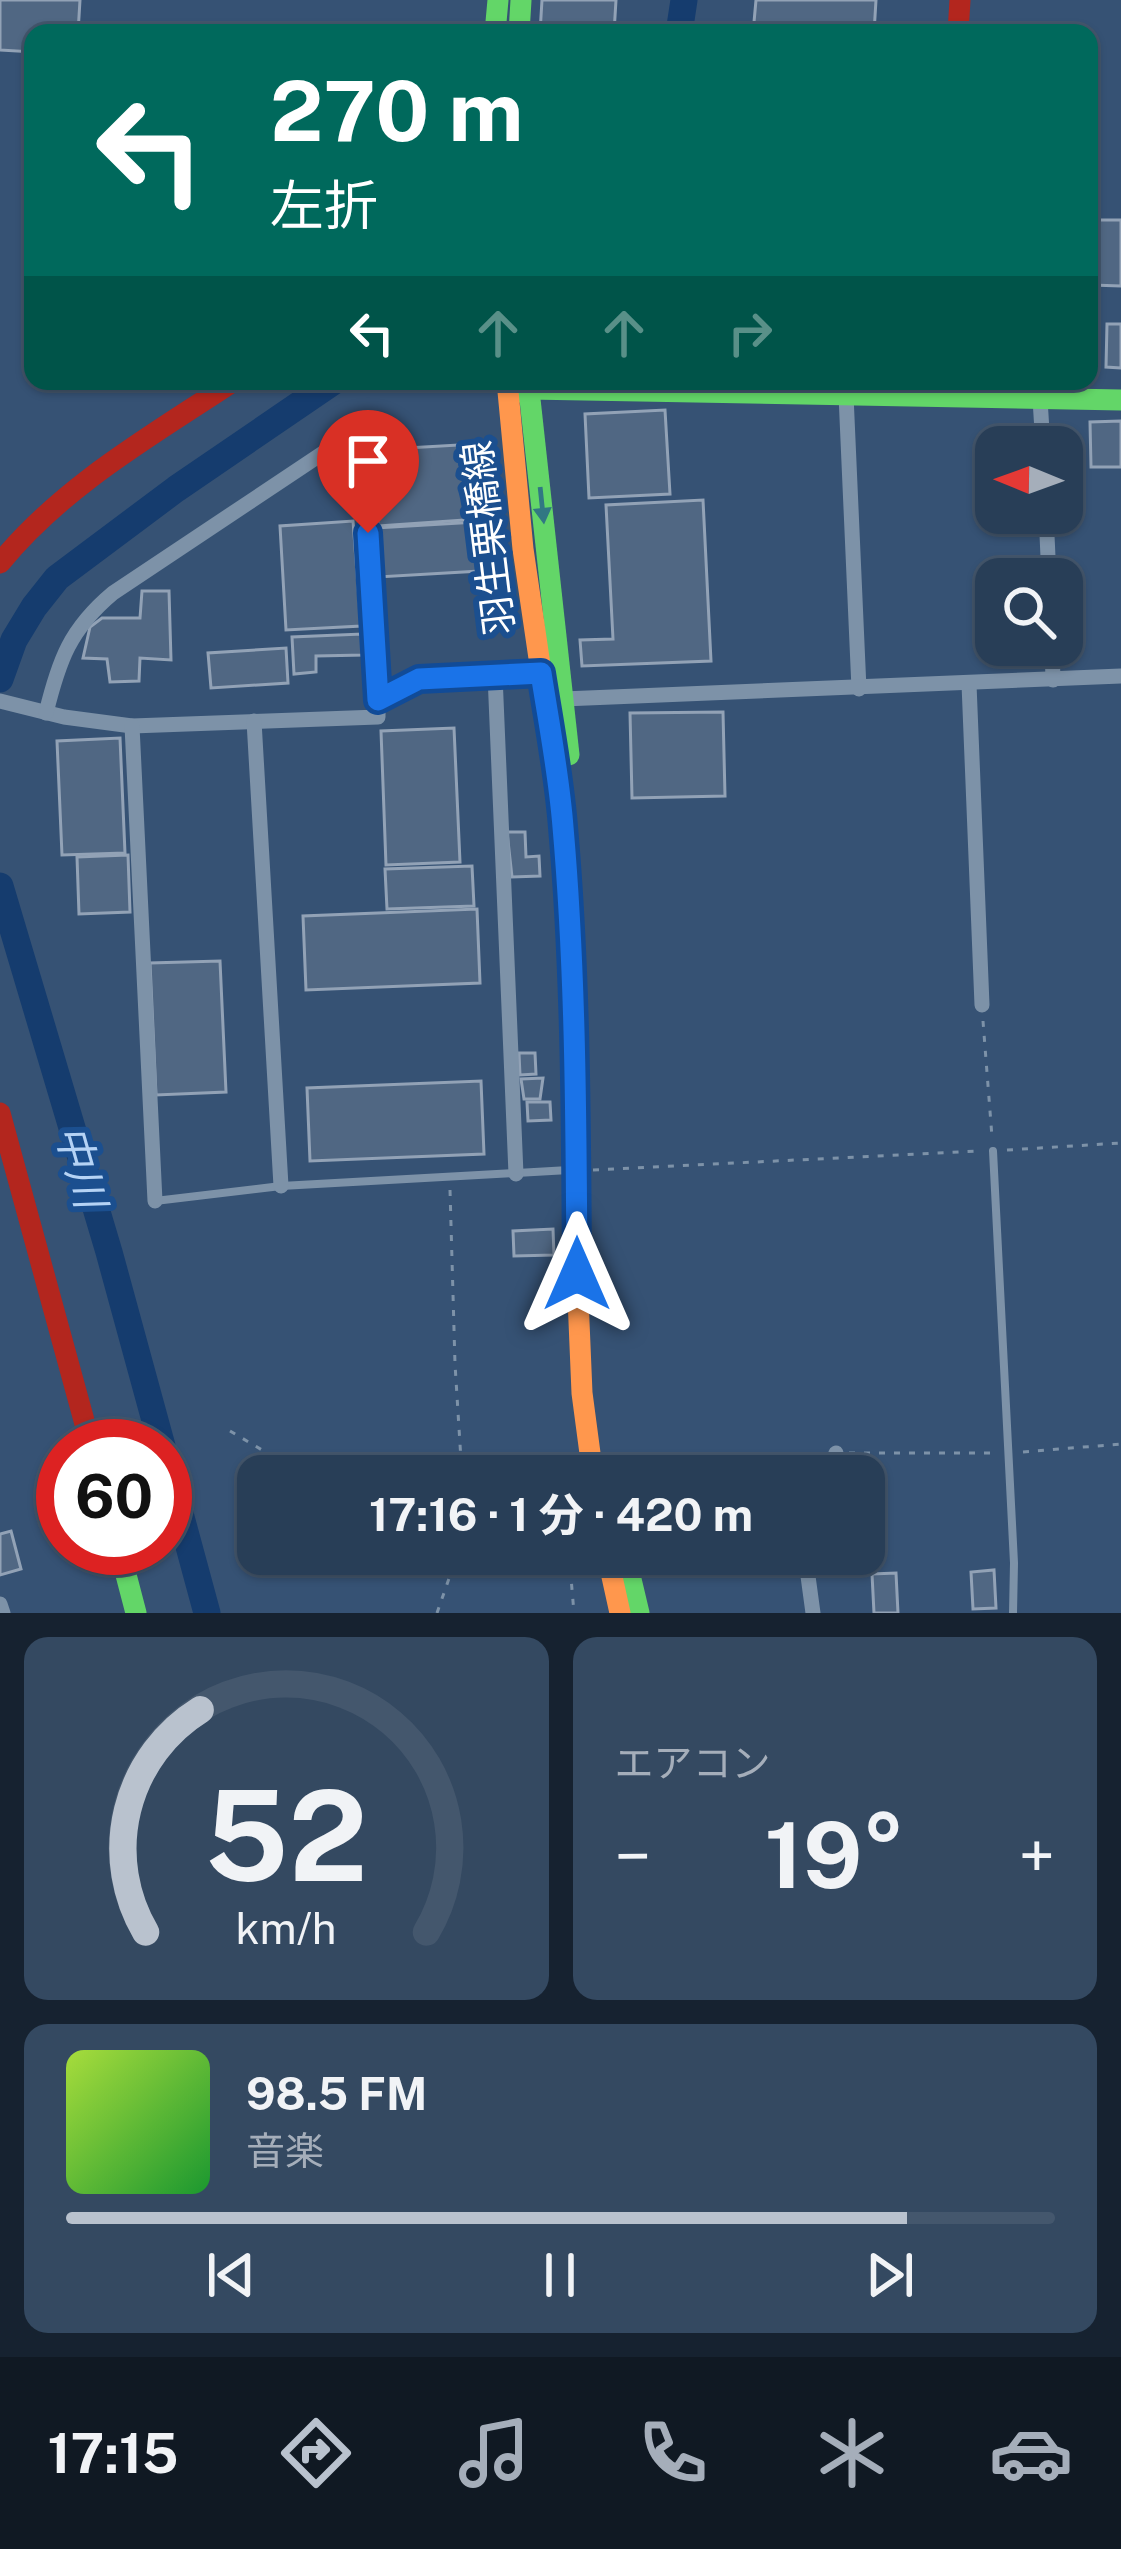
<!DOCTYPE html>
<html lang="ja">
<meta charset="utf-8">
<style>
:root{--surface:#283e57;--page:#344961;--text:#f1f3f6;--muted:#a5aeba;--line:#44576d;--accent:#b9c2ce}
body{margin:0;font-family:"Public Sans","Noto Sans JP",sans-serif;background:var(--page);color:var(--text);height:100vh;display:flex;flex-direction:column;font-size:45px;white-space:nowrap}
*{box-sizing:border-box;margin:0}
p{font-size:39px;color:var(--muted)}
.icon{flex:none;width:66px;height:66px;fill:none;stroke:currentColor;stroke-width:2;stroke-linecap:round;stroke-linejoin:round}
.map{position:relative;height:1613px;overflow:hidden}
.panel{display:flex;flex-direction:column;gap:24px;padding:24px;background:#162230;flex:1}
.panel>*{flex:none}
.guide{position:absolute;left:24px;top:24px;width:1074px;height:366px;border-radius:24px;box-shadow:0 3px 9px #0004,0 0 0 3px var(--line);background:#00695c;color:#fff;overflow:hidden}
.needle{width:78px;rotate:271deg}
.buttons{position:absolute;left:975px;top:426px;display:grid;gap:24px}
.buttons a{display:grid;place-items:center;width:108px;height:108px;border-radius:24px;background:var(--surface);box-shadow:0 3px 9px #0004,0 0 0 3px var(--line);font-size:60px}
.speed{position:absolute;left:36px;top:1419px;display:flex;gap:24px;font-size:60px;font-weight:700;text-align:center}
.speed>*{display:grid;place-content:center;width:156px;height:156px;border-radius:50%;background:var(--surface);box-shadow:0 3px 9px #0004,0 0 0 3px var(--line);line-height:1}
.speed .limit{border:18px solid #d22;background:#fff;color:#111}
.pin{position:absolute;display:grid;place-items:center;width:102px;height:102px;color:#fff;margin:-123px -51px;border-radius:50% 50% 50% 0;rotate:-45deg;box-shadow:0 0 12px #0007}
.pin .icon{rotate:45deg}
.me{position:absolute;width:132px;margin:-66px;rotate:0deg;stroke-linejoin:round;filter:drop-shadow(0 0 9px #0008)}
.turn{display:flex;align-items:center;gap:42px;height:252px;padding:0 48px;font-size:54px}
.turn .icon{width:156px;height:156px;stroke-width:2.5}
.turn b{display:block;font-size:84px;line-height:102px}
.lanes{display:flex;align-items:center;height:114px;padding:0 48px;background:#0003;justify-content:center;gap:60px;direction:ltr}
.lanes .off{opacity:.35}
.big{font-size:90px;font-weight:700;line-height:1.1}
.panel .tile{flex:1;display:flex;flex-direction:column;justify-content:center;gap:18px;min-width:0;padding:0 42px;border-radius:24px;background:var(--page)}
.panel .dial{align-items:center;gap:0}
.dial svg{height:312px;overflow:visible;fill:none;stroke:var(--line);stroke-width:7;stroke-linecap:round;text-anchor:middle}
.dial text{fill:var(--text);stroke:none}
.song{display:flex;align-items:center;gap:36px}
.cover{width:144px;height:144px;border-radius:18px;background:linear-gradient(135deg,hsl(80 70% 55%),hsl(130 70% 35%))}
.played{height:12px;border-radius:6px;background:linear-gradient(90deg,var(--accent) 85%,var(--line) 85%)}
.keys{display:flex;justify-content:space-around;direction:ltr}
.heat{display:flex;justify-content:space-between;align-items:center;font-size:66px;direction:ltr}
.panel .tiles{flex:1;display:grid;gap:24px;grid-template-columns:1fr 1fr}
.tile:last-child{grid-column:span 2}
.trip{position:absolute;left:237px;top:1455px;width:648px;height:120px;border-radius:24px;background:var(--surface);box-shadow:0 3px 9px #0004,0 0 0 3px var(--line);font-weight:700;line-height:120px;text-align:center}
.menu{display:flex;height:192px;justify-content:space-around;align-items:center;background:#101923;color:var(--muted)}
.menu .icon{width:84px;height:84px}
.menu .current{color:var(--accent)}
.menu b{font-size:54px;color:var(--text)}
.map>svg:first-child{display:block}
</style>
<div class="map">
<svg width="1121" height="1613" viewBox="0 0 1121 1613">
<rect width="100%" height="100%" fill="#365274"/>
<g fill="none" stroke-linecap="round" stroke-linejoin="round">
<!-- river -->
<g stroke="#153c6e" stroke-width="27">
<path d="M 679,33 L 684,0"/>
<path d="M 0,679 L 14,640 L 34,607 L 57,578 L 176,489 L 334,381"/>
<path d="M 0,886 L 109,1252 L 162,1446"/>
<path d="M 165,1458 L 207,1613"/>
</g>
</g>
<!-- building -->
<g fill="#506783" stroke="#92a2b6" stroke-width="3">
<path d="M 0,0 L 80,0 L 78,33 L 33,33 L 33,52 L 0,50 Z"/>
<path d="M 542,0 L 616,0 L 614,33 L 540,33 Z"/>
<path d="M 756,0 L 876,0 L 874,33 L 753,33 Z"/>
<path d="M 1089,219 L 1094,219 L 1092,285 L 1089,285 Z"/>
<path d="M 1094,220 L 1121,220 L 1121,286 L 1092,285 Z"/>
<path d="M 1107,324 L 1121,324 L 1121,368 L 1106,367 Z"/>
<path d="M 665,410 L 670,494 L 589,498 L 585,414 Z"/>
<path d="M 1121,421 L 1121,467 L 1091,467 L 1090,422 Z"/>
<path d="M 475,444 L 479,519 L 378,526 L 373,450 Z"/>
<path d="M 703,500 L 711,661 L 582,666 L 580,640 L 613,639 L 606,505 Z"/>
<path d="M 353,521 L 361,626 L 286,630 L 280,526 Z"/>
<path d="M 494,521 L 497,570 L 378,577 L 375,528 Z"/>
<path d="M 142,591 L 169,591 L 171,660 L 140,658 L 139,681 L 110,682 L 107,659 L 83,658 L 90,627 L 102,618 L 140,618 Z"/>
<path d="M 362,634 L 364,655 L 316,656 L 316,672 L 294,674 L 292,637 Z"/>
<path d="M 286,648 L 288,683 L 211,688 L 208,653 Z"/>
<path d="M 723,712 L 725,796 L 632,798 L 630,713 Z"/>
<path d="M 454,728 L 460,862 L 386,865 L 381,731 Z"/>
<path d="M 120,738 L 125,853 L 62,855 L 57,741 Z"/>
<path d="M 507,832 L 525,832 L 526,857 L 539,856 L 540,876 L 512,877 Z"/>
<path d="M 128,855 L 130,912 L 79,914 L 77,857 Z"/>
<path d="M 472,866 L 474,906 L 387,909 L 385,869 Z"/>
<path d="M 477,909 L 480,983 L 306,990 L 303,916 Z"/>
<path d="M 220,961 L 226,1092 L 156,1095 L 150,963 Z"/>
<path d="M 519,1053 L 535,1053 L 536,1074 L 520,1075 Z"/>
<path d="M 543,1078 L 540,1099 L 524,1099 L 521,1079 Z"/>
<path d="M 481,1081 L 484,1154 L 310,1161 L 307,1088 Z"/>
<path d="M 527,1102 L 550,1102 L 551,1120 L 528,1121 Z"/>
<path d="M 553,1229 L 554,1255 L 514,1256 L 513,1231 Z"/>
<path d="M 11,1531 L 21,1569 L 0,1575 L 0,1534 Z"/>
<path d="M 994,1570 L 996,1608 L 973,1609 L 971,1572 Z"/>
<path d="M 896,1573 L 898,1613 L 874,1613 L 872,1574 Z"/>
</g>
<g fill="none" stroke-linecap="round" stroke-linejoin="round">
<!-- path -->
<g stroke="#7d92a8" stroke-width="3" stroke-dasharray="6 9" stroke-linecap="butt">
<path d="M 983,1021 L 992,1137"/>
<path d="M 1007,1150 L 1121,1143"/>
<path d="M 593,1170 L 979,1151"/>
<path d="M 450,1190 L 455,1364 L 462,1476"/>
<path d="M 230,1431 L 306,1476"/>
<path d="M 1023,1452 L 1121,1444"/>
<path d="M 849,1453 L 995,1453"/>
<path d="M 742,1476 L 816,1458"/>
<path d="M 569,1554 L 574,1613"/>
<path d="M 437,1613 L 454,1564 L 437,1554"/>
</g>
<!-- lane -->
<g stroke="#7d92a8" stroke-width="8">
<path d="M 993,1151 L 1014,1563 L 1013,1613"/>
<path d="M 155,1201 L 281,1186 L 569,1170"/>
</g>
<!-- street -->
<g stroke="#7d92a8" stroke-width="15">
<path d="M 846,395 L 859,689"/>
<path d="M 1040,399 L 1043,447"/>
<path d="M 1046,513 L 1049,579"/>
<path d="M 1052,645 L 1053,680"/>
<path d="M 495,675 L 516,1174"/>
<path d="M 969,684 L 982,1005"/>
<path d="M 563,699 L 1121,676"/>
<path d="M 0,701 L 64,717 L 132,726 L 378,717 L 378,700 L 419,679 L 541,673"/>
<path d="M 46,713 C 59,660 70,629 113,593 L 344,439 L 356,436 L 362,449 L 378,700"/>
<path d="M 254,721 L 281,1186"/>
<path d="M 132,726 L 155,1201"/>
<path d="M 829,1476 L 836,1453"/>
<path d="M 805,1554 L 813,1613"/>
<path d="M 0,1604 L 3,1613"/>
</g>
<!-- fast -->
<g stroke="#63d668" stroke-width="21">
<path d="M 495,33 L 498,0"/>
<path d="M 519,33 L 521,0"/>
<path d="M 528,381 L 569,755"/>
<path d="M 515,393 L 529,389 L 1121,400"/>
<path d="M 119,1548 L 136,1613"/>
<path d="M 625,1554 L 639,1613"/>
</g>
<!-- slow -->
<g stroke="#ff974d" stroke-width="21">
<path d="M 507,381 L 523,549 L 563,822 L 575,1017 L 577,1274 L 582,1393 L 593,1476"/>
<path d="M 607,1554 L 620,1613"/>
</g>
<!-- jam -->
<g stroke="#b3261e" stroke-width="21">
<path d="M 958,33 L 960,0"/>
<path d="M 0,563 C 64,485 151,436 234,381"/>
<path d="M 0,1113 L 91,1446"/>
</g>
</g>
<!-- one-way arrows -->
<defs><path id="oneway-solid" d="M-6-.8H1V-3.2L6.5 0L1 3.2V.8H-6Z" transform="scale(3)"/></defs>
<use fill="#317883" href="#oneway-solid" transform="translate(542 505) rotate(84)"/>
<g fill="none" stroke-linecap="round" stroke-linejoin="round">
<!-- route casing -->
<g stroke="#114b97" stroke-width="30">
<path id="route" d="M 368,533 L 378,700 L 419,679 L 541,673 C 549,724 559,775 563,827 C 576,976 576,1125 577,1274"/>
</g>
<!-- route -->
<use href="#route" stroke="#1a73e8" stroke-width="21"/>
</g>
<g text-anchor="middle" stroke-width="12" stroke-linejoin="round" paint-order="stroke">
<!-- street labels -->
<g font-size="39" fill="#fff" stroke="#1b4f8f">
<text transform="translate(488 538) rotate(-97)" y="14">羽生栗橋線</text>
</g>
<!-- water labels -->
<g font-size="42" font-style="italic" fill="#b5d3f5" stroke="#1b4f8f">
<text transform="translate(81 1166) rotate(74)" y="15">中川</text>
</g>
</g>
</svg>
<div class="buttons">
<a><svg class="needle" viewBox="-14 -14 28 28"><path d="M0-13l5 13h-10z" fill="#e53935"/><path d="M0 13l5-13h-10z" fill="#a5aeba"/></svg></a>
<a><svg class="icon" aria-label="search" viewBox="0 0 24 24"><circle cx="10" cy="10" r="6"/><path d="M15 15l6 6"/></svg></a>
</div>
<div class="speed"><div class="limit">60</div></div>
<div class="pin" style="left:368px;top:533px;background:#d93025"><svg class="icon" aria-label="arrive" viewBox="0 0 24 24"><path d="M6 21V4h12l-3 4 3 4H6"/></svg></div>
<svg class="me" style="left:577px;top:1274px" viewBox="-20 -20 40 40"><path d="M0-17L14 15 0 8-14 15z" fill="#1a73e8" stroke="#fff" stroke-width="4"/></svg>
<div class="trip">17:16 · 1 分 · 420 m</div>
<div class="guide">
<div class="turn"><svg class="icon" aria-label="left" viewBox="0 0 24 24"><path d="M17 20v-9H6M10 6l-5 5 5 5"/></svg><div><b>270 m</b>左折</div></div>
<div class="lanes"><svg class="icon" aria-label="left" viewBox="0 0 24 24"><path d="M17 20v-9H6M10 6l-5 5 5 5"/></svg><svg class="icon off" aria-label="ahead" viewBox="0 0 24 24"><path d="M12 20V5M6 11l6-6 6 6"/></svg><svg class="icon off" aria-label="ahead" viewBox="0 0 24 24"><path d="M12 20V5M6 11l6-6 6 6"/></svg><svg class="icon off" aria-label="right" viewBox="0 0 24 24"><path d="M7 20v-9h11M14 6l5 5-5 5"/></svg></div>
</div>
</div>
<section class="panel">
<div class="tiles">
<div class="tile dial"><svg viewBox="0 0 100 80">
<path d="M14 69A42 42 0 1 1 86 69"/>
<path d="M14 69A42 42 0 0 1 28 12" stroke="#b9c2ce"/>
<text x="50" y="56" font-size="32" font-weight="700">52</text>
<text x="50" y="72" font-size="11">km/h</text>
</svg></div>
<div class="tile"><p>エアコン</p>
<div class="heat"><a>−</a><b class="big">19°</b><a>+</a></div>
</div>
<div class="tile">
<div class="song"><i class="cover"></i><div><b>98.5 FM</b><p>音楽</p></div></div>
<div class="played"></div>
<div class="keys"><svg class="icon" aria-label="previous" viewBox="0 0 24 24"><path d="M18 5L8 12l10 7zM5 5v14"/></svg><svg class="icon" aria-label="pause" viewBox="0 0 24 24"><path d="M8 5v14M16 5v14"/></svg><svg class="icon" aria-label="next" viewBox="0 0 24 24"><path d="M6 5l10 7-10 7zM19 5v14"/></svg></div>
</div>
</div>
</section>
<nav class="menu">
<b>17:15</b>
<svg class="icon current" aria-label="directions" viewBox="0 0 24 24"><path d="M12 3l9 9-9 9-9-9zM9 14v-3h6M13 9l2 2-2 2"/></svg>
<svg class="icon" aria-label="music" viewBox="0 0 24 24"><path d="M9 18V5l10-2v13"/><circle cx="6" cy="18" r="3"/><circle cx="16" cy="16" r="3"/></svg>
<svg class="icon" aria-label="phone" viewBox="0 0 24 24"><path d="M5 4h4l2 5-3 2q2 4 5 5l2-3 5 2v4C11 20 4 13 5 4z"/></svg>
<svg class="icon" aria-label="climate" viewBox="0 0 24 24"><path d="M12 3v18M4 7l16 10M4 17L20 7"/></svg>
<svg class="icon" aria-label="car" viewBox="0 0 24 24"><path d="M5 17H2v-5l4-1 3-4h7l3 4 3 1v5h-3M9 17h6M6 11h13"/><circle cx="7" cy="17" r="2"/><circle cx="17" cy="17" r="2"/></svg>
</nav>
